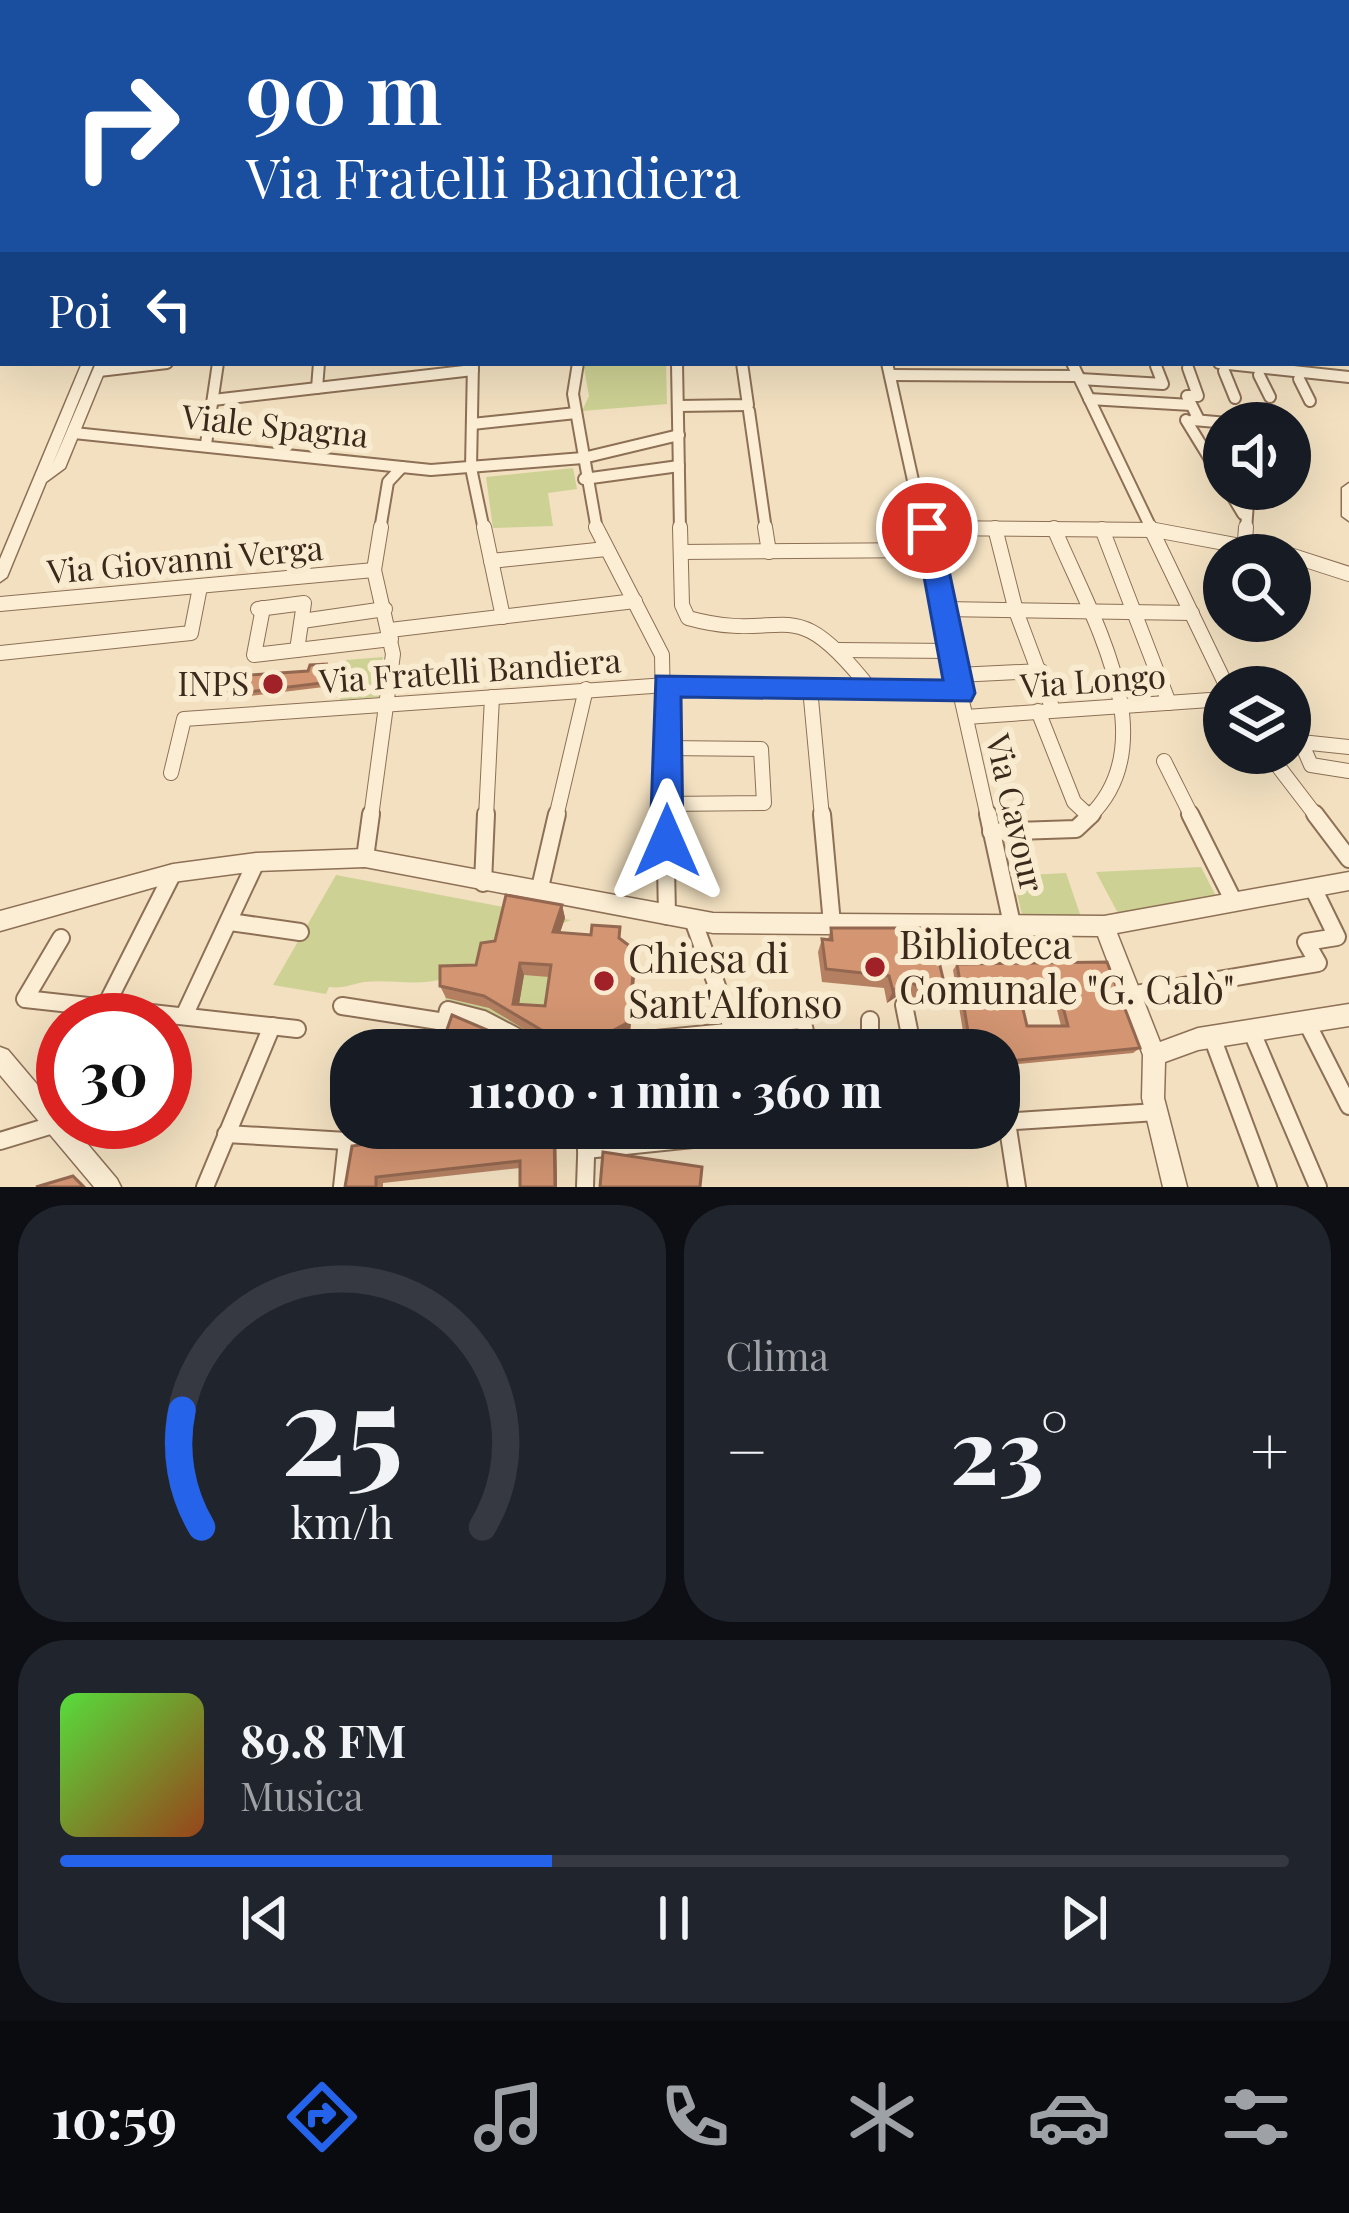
<!DOCTYPE html>
<html lang="it">
<meta charset="utf-8">
<style>
:root{--surface:#171b24;--page:#20242c;--text:#f1f3f6;--muted:#9ea1a6;--line:#363941;--accent:#2563eb}
body{margin:0;font-family:"Playfair Display",serif;background:var(--page);color:var(--text);height:100vh;display:flex;flex-direction:column;font-size:45px;white-space:nowrap}
*{box-sizing:border-box;margin:0}
p{font-size:39px;color:var(--muted)}
.icon{flex:none;width:66px;height:66px;fill:none;stroke:currentColor;stroke-width:2;stroke-linecap:round;stroke-linejoin:round}
.map{position:relative;height:1187px;overflow:hidden}
.side{display:flex;flex-direction:column;gap:18px;padding:18px;background:#0d0f14;flex:1}
.side>*{flex:none}
.hud{position:absolute;left:0px;top:0px;width:1350px;height:366px;box-shadow:0 12px 48px #0002;background:#1a4fa0;color:#fff;overflow:hidden}
.buttons{position:absolute;left:1203px;top:402px;display:grid;gap:24px}
.buttons a{display:grid;place-items:center;width:108px;height:108px;border-radius:50%;background:var(--surface);box-shadow:0 12px 48px #0002;font-size:60px}
.speed{position:absolute;left:36px;top:993px;display:flex;gap:24px;font-size:60px;font-weight:700;text-align:center}
.speed>*{display:grid;place-content:center;width:156px;height:156px;border-radius:50%;background:var(--surface);box-shadow:0 12px 48px #0002;line-height:1}
.speed .limit{border:18px solid #d22;background:#fff;color:#111}
.pin{position:absolute;display:grid;place-items:center;width:102px;height:102px;color:#fff;margin:-51px;border:6px solid #fff;border-radius:50%;box-shadow:0 3px 12px #0007}
.me{position:absolute;width:132px;margin:-66px;rotate:0deg;stroke-linejoin:round;filter:drop-shadow(0 0 9px #0008)}
.turn{display:flex;align-items:center;gap:42px;height:252px;padding:0 48px;font-size:54px}
.turn .icon{width:156px;height:156px;stroke-width:2.5}
.turn b{display:block;font-size:84px;line-height:102px}
.then{display:flex;align-items:center;height:114px;padding:0 48px;background:#0003;gap:24px;font-size:45px}
.big{font-size:90px;font-weight:800;line-height:1.1}
.side .tile{flex:1;display:flex;flex-direction:column;justify-content:center;gap:18px;min-width:0;padding:0 42px;border-radius:48px;background:var(--page)}
.side .dial{align-items:center;gap:0}
.dial svg{height:312px;overflow:visible;fill:none;stroke:var(--line);stroke-width:7;stroke-linecap:round;text-anchor:middle}
.dial text{fill:var(--text);stroke:none}
.song{display:flex;align-items:center;gap:36px}
.cover{width:144px;height:144px;border-radius:18px;background:linear-gradient(135deg,hsl(110 70% 55%),hsl(20 70% 35%))}
.played{height:12px;border-radius:6px;background:linear-gradient(90deg,var(--accent) 40%,var(--line) 40%)}
.keys{display:flex;justify-content:space-around;direction:ltr}
.heat{display:flex;justify-content:space-between;align-items:center;font-size:66px;direction:ltr}
.side .tiles{flex:1;display:grid;gap:18px;grid-template-columns:1fr 1fr}
.tile:last-child{grid-column:span 2}
.trip{position:absolute;left:330px;top:1029px;width:690px;height:120px;border-radius:48px;background:var(--surface);box-shadow:0 12px 48px #0002;font-weight:800;line-height:120px;text-align:center}
.menu{display:flex;height:192px;justify-content:space-around;align-items:center;background:#090b0e;color:var(--muted)}
.menu .icon{width:84px;height:84px}
.menu .current{color:var(--accent)}
.menu b{font-size:54px;color:var(--text)}
.map>svg:first-child{display:block}
</style>
<div class="map">
<svg width="1349" height="1187" viewBox="0 0 1349 1187">
<rect width="100%" height="100%" fill="#f2e0c0"/>
<!-- green -->
<g fill="#cdd193">
<path d="M 583,363 L 666,364 L 667,404 L 582,411 L 589,396 Z"/>
<path d="M 573,468 L 577,489 L 548,493 L 553,526 L 493,528 L 486,477 Z"/>
<path d="M 383,657 L 379,697 L 340,700 L 346,660 Z"/>
<path d="M 1201,867 L 1218,900 L 1120,917 L 1096,872 Z"/>
<path d="M 1066,873 L 1082,920 L 1023,919 L 1013,876 Z"/>
<path d="M 336,875 L 571,920 L 563,923 L 556,944 L 564,1050 L 445,1007 L 446,978 C 418,987 392,979 364,982 C 352,984 344,989 329,987 L 326,994 L 273,985 Z"/>
</g>
<g fill="none" stroke-linecap="round" stroke-linejoin="round">
<!-- canal -->
<path stroke="#a3c4b8" stroke-width="6" d="M 923,3 L 937,0"/>
<!-- minor-far3 casing -->
<g stroke="#8d7056" stroke-width="8">
<g id="minor-far3">
<path d="M 1243,0 L 1252,3"/>
<path d="M 69,3 L 87,0"/>
</g>
</g>
<!-- minor-far2 casing -->
<g stroke="#8d7056" stroke-width="14">
<g id="minor-far2">
<path d="M 473,363 L 471,468 L 484,530"/>
<path d="M 578,363 L 573,394 L 597,530"/>
<path d="M 677,363 L 680,530"/>
<path d="M 887,363 L 924,530"/>
<path d="M 1072,363 L 1152,530"/>
<path d="M 1219,363 L 1349,377"/>
<path d="M 1188,368 L 1198,396 L 1187,396 L 1199,420"/>
<path d="M 99,371 L 167,363"/>
<path d="M 1224,371 L 1235,398"/>
<path d="M 890,375 L 1078,376"/>
<path d="M 1259,375 L 1270,397"/>
<path d="M 1080,379 L 1163,384 L 1156,366"/>
<path d="M 1299,379 L 1310,401"/>
<path d="M 317,388 L 319,363"/>
<path d="M 1089,399 L 1191,405"/>
<path d="M 213,400 L 473,370"/>
<path d="M 678,406 L 748,405 L 742,363"/>
<path d="M 749,411 L 766,530"/>
<path d="M 1186,420 L 1224,482"/>
<path d="M 1193,420 L 1228,423"/>
<path d="M 472,424 L 576,413"/>
<path d="M 74,433 L 431,470 L 583,458 L 679,435"/>
<path d="M 1290,434 L 1300,437"/>
<path d="M 206,444 L 218,363"/>
<path d="M 584,479 L 679,466"/>
<path d="M 1228,489 L 1243,514"/>
<path d="M 927,528 L 1145,530"/>
<path d="M 380,530 L 388,482 L 402,467"/>
<path d="M 1246,530 L 1249,489"/>
</g>
</g>
<!-- minor-far1 casing -->
<g stroke="#8d7056" stroke-width="16">
<g id="minor-far1">
<path d="M 484,527 L 503,617"/>
<path d="M 596,527 L 662,655 L 665,817"/>
<path d="M 680,527 L 682,605 L 688,618 C 789,646 788,584 871,690"/>
<path d="M 765,527 L 769,552"/>
<path d="M 923,527 L 988,817"/>
<path d="M 1150,527 L 1227,687"/>
<path d="M 927,528 L 1155,530 L 1289,555"/>
<path d="M 995,528 L 1016,611 L 1053,710"/>
<path d="M 1054,528 C 1088,611 1169,740 1089,817"/>
<path d="M 1102,529 L 1169,703"/>
<path d="M 1245,541 L 1246,527"/>
<path d="M 681,552 L 931,550"/>
<path d="M 1290,555 L 1349,574"/>
<path d="M 491,561 L 606,549"/>
<path d="M 0,604 L 374,570"/>
<path d="M 263,608 L 254,655 L 391,639"/>
<path d="M 258,609 L 304,603 L 297,650"/>
<path d="M 943,609 L 1192,613"/>
<path d="M 302,621 L 385,609"/>
<path d="M 390,630 L 635,601"/>
<path d="M 838,650 L 952,651"/>
<path d="M 0,653 L 191,633 L 200,587"/>
<path d="M 957,675 L 1041,671"/>
<path d="M 810,688 L 822,817"/>
<path d="M 1038,711 L 1074,802 L 1090,817"/>
<path d="M 966,717 L 1224,699"/>
<path d="M 1349,747 L 1301,742 L 1311,765 L 1349,771"/>
<path d="M 666,748 L 761,749 L 764,803 L 666,804"/>
<path d="M 1268,753 L 1317,817"/>
<path d="M 1164,761 L 1192,817"/>
<path d="M 171,773 L 184,719 L 666,685 L 960,693"/>
<path d="M 371,817 L 393,654 L 374,570 L 381,527"/>
<path d="M 486,817 L 492,697"/>
<path d="M 556,817 L 586,689"/>
</g>
</g>
<!-- minor casing -->
<g stroke="#8d7056" stroke-width="20">
<g id="minor">
<path d="M 665,814 L 667,916"/>
<path d="M 822,814 L 832,924"/>
<path d="M 988,814 L 1012,924"/>
<path d="M 1190,814 L 1234,902"/>
<path d="M 1315,814 L 1349,859"/>
<path d="M 991,832 L 1076,829 L 1092,814"/>
<path d="M 365,858 L 371,814"/>
<path d="M 483,883 L 486,814"/>
<path d="M 539,892 L 557,814"/>
<path d="M 693,920 L 734,1033"/>
<path d="M 230,922 L 300,932"/>
<path d="M 61,938 L 25,999 L 297,1029"/>
<path d="M 1130,995 L 1318,963 L 1306,942 L 1337,937 L 1313,888"/>
<path d="M 904,1005 L 913,1050"/>
<path d="M 342,1006 L 445,1022"/>
<path d="M 105,1007 L 173,873"/>
<path d="M 184,1016 L 256,862"/>
<path d="M 870,1020 L 870,1050"/>
<path d="M 1306,1021 L 1349,1106"/>
<path d="M 1251,1030 L 1318,1187"/>
<path d="M 1212,1037 L 1268,1187"/>
<path d="M 439,1050 L 448,1010 L 483,1019 L 542,1050"/>
<path d="M 623,1050 L 646,1040 L 796,1025 L 804,1027 L 809,1050"/>
<path d="M 999,1122 L 1157,1112"/>
<path d="M 1007,1122 L 1017,1187"/>
<path d="M 226,1134 L 347,1141 L 432,1128"/>
<path d="M 0,1141 L 56,1124"/>
<path d="M 586,1150 L 801,1128"/>
<path d="M 205,1187 L 272,1026"/>
<path d="M 342,1187 L 347,1141"/>
<path d="M 585,1187 L 587,1128"/>
</g>
</g>
<!-- tertiary casing -->
<g stroke="#8d7056" stroke-width="3">
<g id="tertiary">
<path d="M 1154,0 L 1161,0 L 1163,3 L 1156,3 Z"/>
<rect x="1347" y="282" width="2" height="21"/>
<path d="M 82,363 L 94,363 L 52,466 L 96,363 L 108,363 L 65,468 L 46,482 L 7,577 L 0,582 L 0,559 Z"/>
<path d="M 1349,483 L 1349,521 L 1342,516 L 1342,488 Z"/>
<path d="M 365,849 L 713,913 L 1104,916 L 1349,872 L 1349,890 L 1117,933 L 1160,1042 L 1198,1028 L 1349,1004 L 1349,1026 L 1198,1050 L 1165,1062 L 1164,1098 L 1187,1187 L 1163,1187 L 1142,1098 L 1143,1055 L 1098,936 L 713,933 L 365,867 L 256,871 L 173,882 L 0,931 L 0,911 L 173,864 L 256,853 Z"/>
<path d="M 0,1047 L 8,1050 L 63,1115 L 63,1122 L 69,1122 L 117,1179 L 121,1187 L 94,1187 L 0,1075 Z"/>
</g>
</g>
<!-- minor-far3 -->
<use href="#minor-far3" stroke="#fceed4" stroke-width="6"/>
<!-- minor-far2 -->
<use href="#minor-far2" stroke="#fceed4" stroke-width="10"/>
<!-- minor-far1 -->
<use href="#minor-far1" stroke="#fceed4" stroke-width="14"/>
<!-- minor -->
<use href="#minor" stroke="#fceed4" stroke-width="16"/>
<!-- tertiary -->
<use href="#tertiary" fill="#fceed4" fill-rule="evenodd"/>
</g>
<!-- wall -->
<g fill="#b58062" fill-rule="evenodd">
<path d="M 326,664 L 328,668 L 324,687 L 218,700 L 215,696 L 308,671 Z"/>
<path d="M 562,905 L 565,918 L 560,932 L 622,940 L 636,963 L 630,1033 L 612,1043 L 613,1050 L 559,1050 L 489,1008 L 446,998 L 440,986 L 476,965 ZM 524,975 L 549,977 L 545,1006 L 519,1004 Z"/>
<path d="M 831,928 L 946,991 L 939,1003 L 917,1003 L 903,992 L 887,1003 L 884,988 L 822,982 L 818,952 L 822,939 L 828,939 Z"/>
<path d="M 1107,962 L 1140,1048 L 1133,1053 L 999,1066 L 999,1050 L 966,1050 L 953,970 L 957,964 ZM 1019,994 L 1053,994 L 1061,1026 L 1027,1026 Z"/>
<path d="M 556,1128 L 557,1187 L 520,1187 L 520,1168 L 383,1183 L 383,1187 L 345,1187 Z"/>
</g>
<!-- shaded-wall -->
<g fill="#946850">
<path d="M 562,905 L 565,918 L 556,945 L 553,932 Z"/>
<path d="M 635,950 L 636,963 L 630,1033 L 612,1043 L 610,1032 Z"/>
<path d="M 520,963 L 524,975 L 517,1016 L 513,1004 Z"/>
<path d="M 909,980 L 903,992 L 887,1003 L 893,991 Z"/>
<path d="M 554,1128 L 556,1128 L 557,1187 L 555,1187 Z"/>
</g>
<!-- building -->
<g fill="#d39572" stroke="#946850" stroke-width="3" fill-rule="evenodd">
<path d="M 326,664 L 322,683 L 215,696 L 221,677 L 308,671 L 310,665 Z"/>
<path d="M 506,895 L 562,905 L 553,932 L 591,935 L 592,925 L 620,927 L 619,938 L 635,950 L 629,1022 L 610,1032 L 613,1048 L 560,1041 L 484,996 L 440,986 L 440,966 L 476,965 L 481,943 L 495,941 ZM 520,963 L 551,965 L 545,1006 L 513,1004 Z"/>
<path d="M 831,928 L 931,928 L 946,991 L 923,991 L 909,980 L 893,991 L 889,976 L 826,969 L 822,939 L 832,940 Z"/>
<path d="M 1107,962 L 1140,1048 L 999,1062 L 999,1050 L 971,1050 L 957,964 ZM 1018,988 L 1058,988 L 1068,1026 L 1027,1026 Z"/>
<path d="M 452,1015 L 518,1043 L 523,1050 L 440,1050 Z"/>
<path d="M 797,1030 L 802,1047 L 810,1050 L 624,1050 L 649,1041 Z"/>
<path d="M 480,1128 L 554,1128 L 555,1187 L 520,1187 L 520,1161 L 376,1177 L 376,1187 L 345,1187 L 352,1146 Z"/>
<path d="M 603,1152 L 702,1167 L 700,1187 L 600,1187 Z"/>
<path d="M 73,1176 L 84,1187 L 36,1187 Z"/>
</g>
<!-- route -->
<path fill="#2563eb" stroke="#184099" stroke-width="3" d="M 927,519 L 940,528 L 975,693 L 971,701 L 681,697 L 683,841 L 679,852 L 667,856 L 655,852 L 650,841 L 656,676 L 943,680 L 915,528 Z"/>
<!-- markers -->
<g fill="#a12129" stroke="#f8ebd0" stroke-width="4.5">
<circle cx="273" cy="684" r="12"/>
<circle cx="875" cy="967" r="12"/>
<circle cx="604" cy="981" r="12"/>
</g>
<g text-anchor="middle" stroke-width="12" stroke-linejoin="round" paint-order="stroke">
<!-- street labels -->
<g font-size="33" fill="#3b291c" stroke="#f8ebd0">
<text transform="translate(275 426) rotate(6)" y="12">Viale Spagna</text>
<text transform="translate(185 560) rotate(-5)" y="12">Via Giovanni Verga</text>
<text transform="translate(470 671) rotate(-4)" y="12">Via Fratelli Bandiera</text>
<text transform="translate(1093 681) rotate(-4)" y="12">Via Longo</text>
<text transform="translate(1015 813) rotate(77)" y="12">Via Cavour</text>
</g>
<!-- poi labels -->
<g font-size="33" fill="#3b291c" stroke="#f8ebd0" text-anchor="end">
<text x="249" y="696">INPS</text>
</g>
<!-- near-poi labels -->
<g font-size="39" fill="#3b291c" stroke="#f8ebd0" text-anchor="start">
<text x="899" y="959">Biblioteca<tspan x="899" dy="45">Comunale "G. Calò"</tspan></text>
<text x="628" y="973">Chiesa di<tspan x="628" dy="45">Sant'Alfonso</tspan></text>
</g>
</g>
</svg>
<div class="buttons">
<a><svg class="icon" aria-label="sound" viewBox="0 0 24 24"><path d="M4 9h4l5-4v14l-5-4H4zM17 9q2 3 0 6"/></svg></a>
<a><svg class="icon" aria-label="search" viewBox="0 0 24 24"><circle cx="10" cy="10" r="6"/><path d="M15 15l6 6"/></svg></a>
<a><svg class="icon" aria-label="layers" viewBox="0 0 24 24"><path d="M12 4l9 5-9 5-9-5zM3 14l9 5 9-5"/></svg></a>
</div>
<div class="speed"><div class="limit">30</div></div>
<div class="pin" style="left:927px;top:528px;background:#d93025"><svg class="icon" aria-label="arrive" viewBox="0 0 24 24"><path d="M6 21V4h12l-3 4 3 4H6"/></svg></div>
<svg class="me" style="left:667px;top:841px" viewBox="-20 -20 40 40"><path d="M0-17L14 15 0 8-14 15z" fill="#2563eb" stroke="#fff" stroke-width="4"/></svg>
<div class="trip">11:00 · 1 min · 360 m</div>
<div class="hud">
<div class="turn"><svg class="icon" aria-label="right" viewBox="0 0 24 24"><path d="M7 20v-9h11M14 6l5 5-5 5"/></svg><div><b>90 m</b>Via Fratelli Bandiera</div></div>
<div class="then">Poi<svg class="icon" aria-label="left" viewBox="0 0 24 24"><path d="M17 20v-9H6M10 6l-5 5 5 5"/></svg></div>
</div>
</div>
<section class="side">
<div class="tiles">
<div class="tile dial"><svg viewBox="0 0 100 80">
<path d="M14 69A42 42 0 1 1 86 69"/>
<path d="M14 69A42 42 0 0 1 9 39" stroke="#2563eb"/>
<text x="50" y="56" font-size="32" font-weight="700">25</text>
<text x="50" y="72" font-size="11">km/h</text>
</svg></div>
<div class="tile"><p>Clima</p>
<div class="heat"><a>−</a><b class="big">23°</b><a>+</a></div>
</div>
<div class="tile">
<div class="song"><i class="cover"></i><div><b>89.8 FM</b><p>Musica</p></div></div>
<div class="played"></div>
<div class="keys"><svg class="icon" aria-label="previous" viewBox="0 0 24 24"><path d="M18 5L8 12l10 7zM5 5v14"/></svg><svg class="icon" aria-label="pause" viewBox="0 0 24 24"><path d="M8 5v14M16 5v14"/></svg><svg class="icon" aria-label="next" viewBox="0 0 24 24"><path d="M6 5l10 7-10 7zM19 5v14"/></svg></div>
</div>
</div>
</section>
<nav class="menu">
<b>10:59</b>
<svg class="icon current" aria-label="directions" viewBox="0 0 24 24"><path d="M12 3l9 9-9 9-9-9zM9 14v-3h6M13 9l2 2-2 2"/></svg>
<svg class="icon" aria-label="music" viewBox="0 0 24 24"><path d="M9 18V5l10-2v13"/><circle cx="6" cy="18" r="3"/><circle cx="16" cy="16" r="3"/></svg>
<svg class="icon" aria-label="phone" viewBox="0 0 24 24"><path d="M5 4h4l2 5-3 2q2 4 5 5l2-3 5 2v4C11 20 4 13 5 4z"/></svg>
<svg class="icon" aria-label="climate" viewBox="0 0 24 24"><path d="M12 3v18M4 7l16 10M4 17L20 7"/></svg>
<svg class="icon" aria-label="car" viewBox="0 0 24 24"><path d="M5 17H2v-5l4-1 3-4h7l3 4 3 1v5h-3M9 17h6M6 11h13"/><circle cx="7" cy="17" r="2"/><circle cx="17" cy="17" r="2"/></svg>
<svg class="icon" aria-label="filters" viewBox="0 0 24 24"><path d="M4 7h16M4 17h16"/><circle cx="9" cy="7" r="2"/><circle cx="15" cy="17" r="2"/></svg>
</nav>
